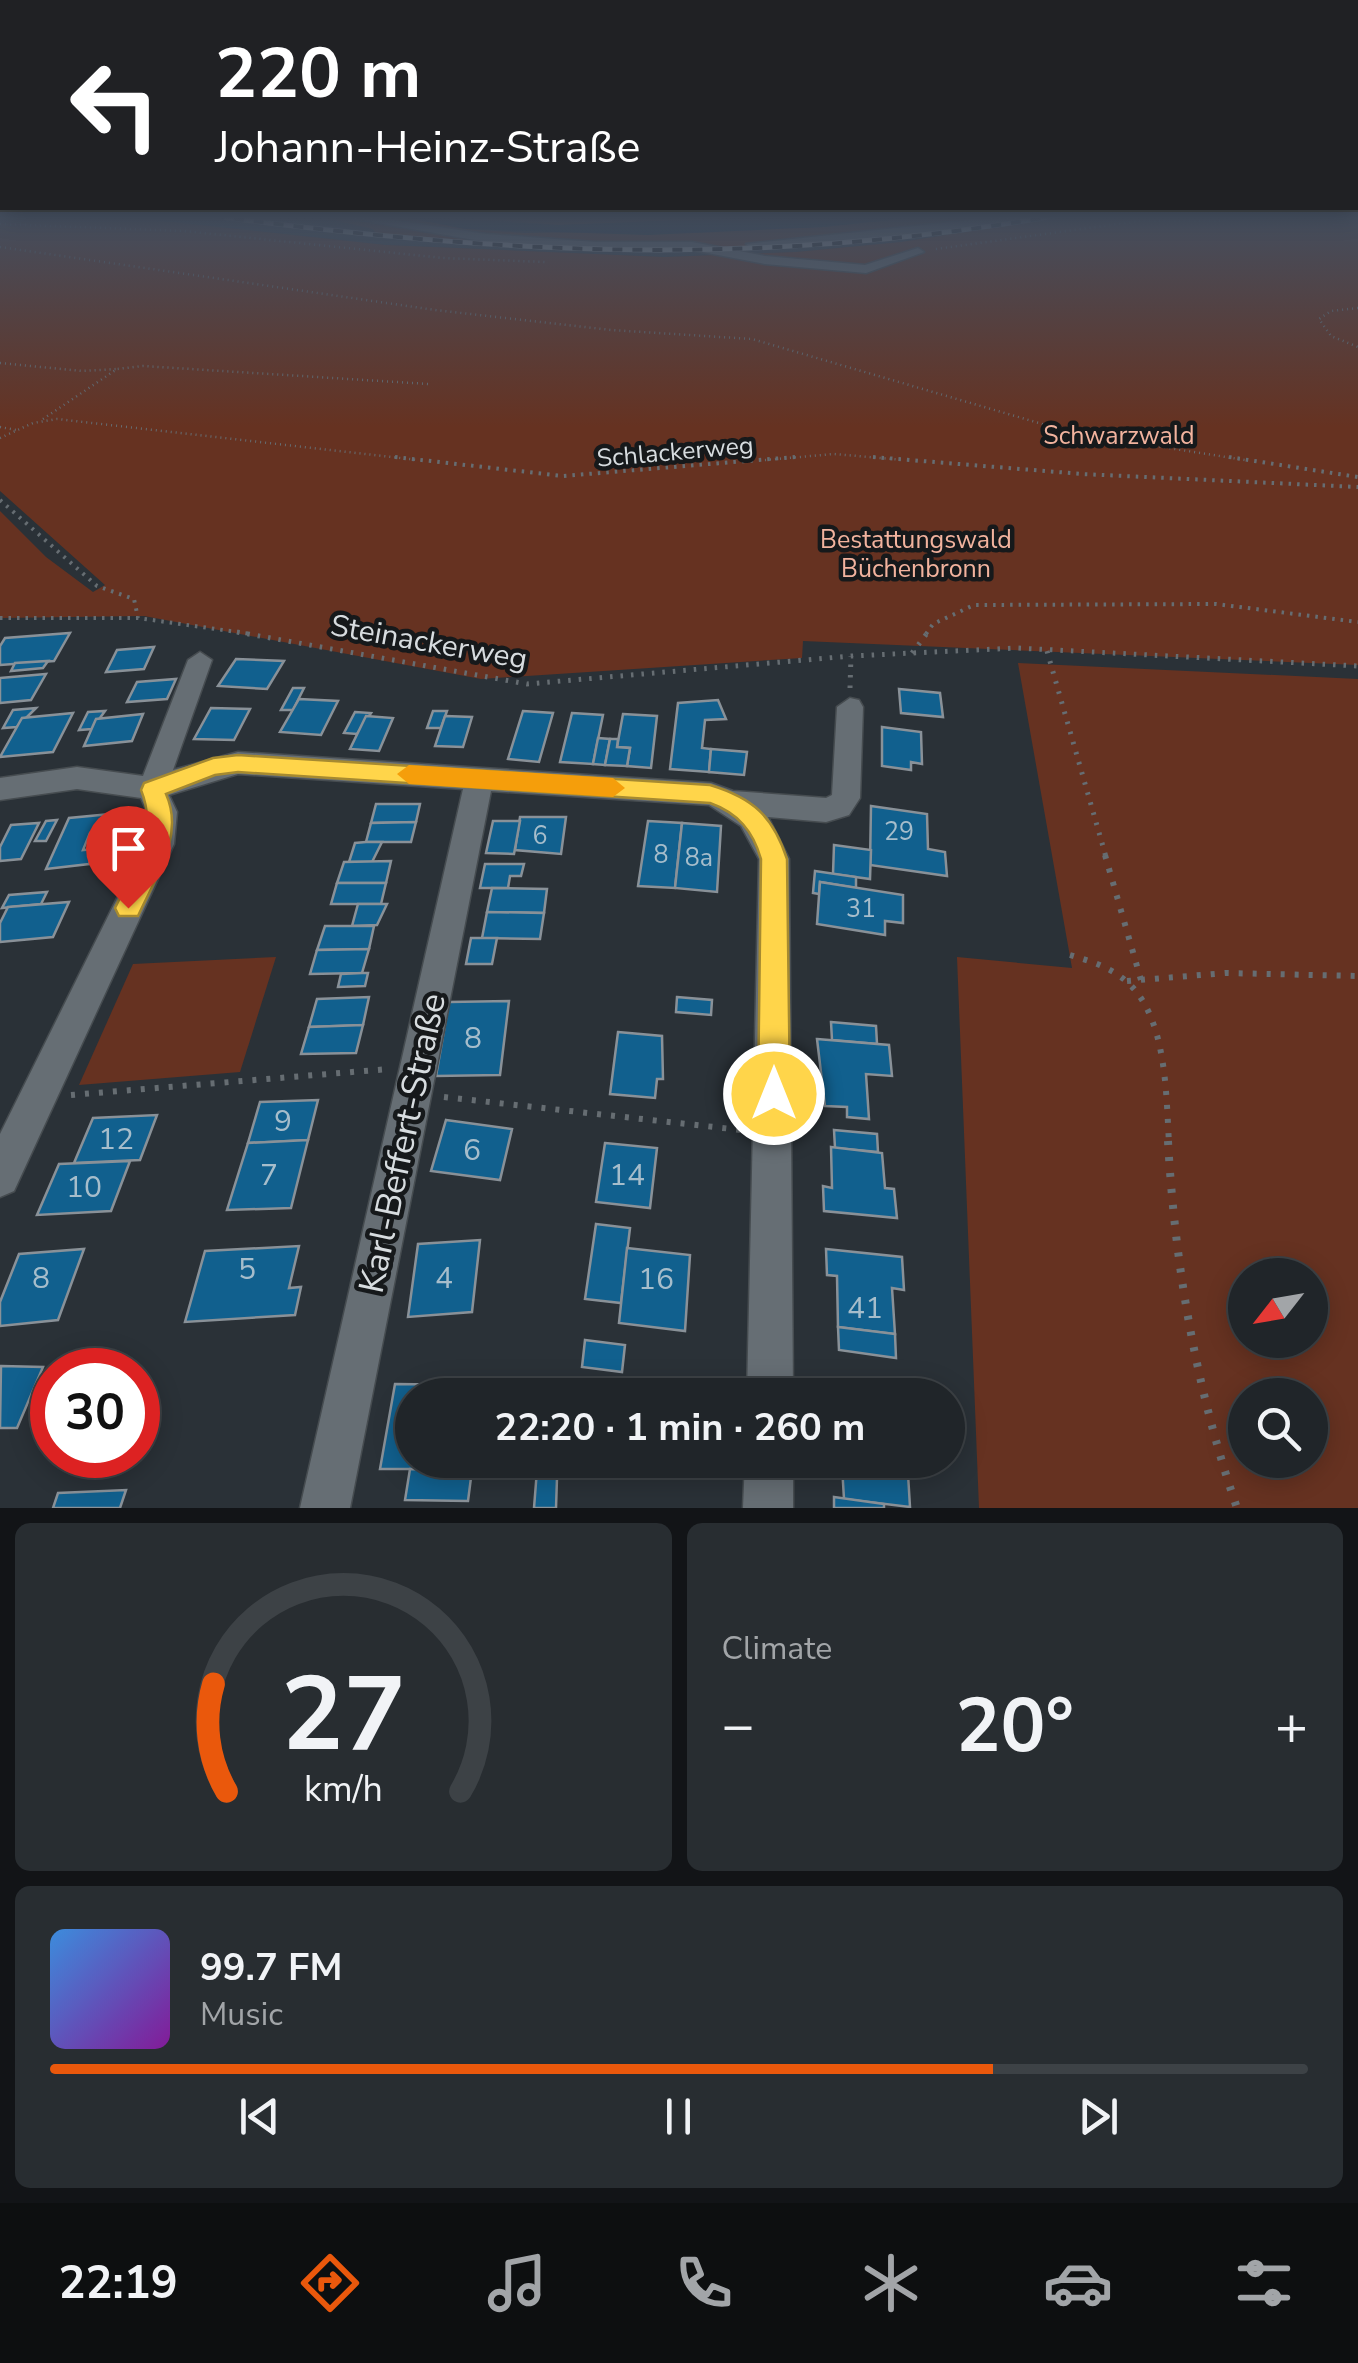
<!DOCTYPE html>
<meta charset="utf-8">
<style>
:root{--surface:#202529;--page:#282d31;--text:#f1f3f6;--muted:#a2a5a8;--line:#3d4246;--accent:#ea580c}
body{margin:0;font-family:"Nunito Sans",sans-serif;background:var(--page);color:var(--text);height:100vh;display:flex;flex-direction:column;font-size:38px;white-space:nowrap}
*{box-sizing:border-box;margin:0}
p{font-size:32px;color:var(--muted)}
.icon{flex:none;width:55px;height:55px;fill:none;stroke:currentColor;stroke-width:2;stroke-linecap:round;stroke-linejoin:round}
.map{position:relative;height:1508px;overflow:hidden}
.sheet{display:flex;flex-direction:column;gap:15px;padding:15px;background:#121417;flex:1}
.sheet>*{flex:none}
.banner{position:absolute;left:0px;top:0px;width:1360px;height:210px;box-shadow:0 5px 25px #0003,0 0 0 2px var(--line);background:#202124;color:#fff;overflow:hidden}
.needle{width:65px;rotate:239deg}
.tools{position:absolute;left:1228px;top:1258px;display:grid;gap:20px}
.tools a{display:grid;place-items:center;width:100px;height:100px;border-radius:50%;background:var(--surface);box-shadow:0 5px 25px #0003,0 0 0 2px var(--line);font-size:50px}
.speed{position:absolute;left:30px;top:1348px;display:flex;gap:20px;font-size:50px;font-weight:700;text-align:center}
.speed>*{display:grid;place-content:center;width:130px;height:130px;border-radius:50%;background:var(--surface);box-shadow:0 5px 25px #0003,0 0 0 2px var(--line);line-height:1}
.speed .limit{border:15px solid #d22;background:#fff;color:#111}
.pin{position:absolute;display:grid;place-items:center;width:85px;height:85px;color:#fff;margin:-102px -42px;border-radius:50% 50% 50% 0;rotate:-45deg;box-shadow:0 0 10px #0007}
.pin .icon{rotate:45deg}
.me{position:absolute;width:110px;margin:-55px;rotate:0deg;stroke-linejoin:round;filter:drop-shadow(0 0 8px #0008)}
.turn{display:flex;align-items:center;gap:35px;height:210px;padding:0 50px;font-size:45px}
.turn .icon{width:130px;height:130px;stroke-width:2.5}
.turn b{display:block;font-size:70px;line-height:85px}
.big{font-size:75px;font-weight:700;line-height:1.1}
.sheet .card{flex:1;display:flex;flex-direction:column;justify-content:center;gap:15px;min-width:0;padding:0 35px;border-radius:15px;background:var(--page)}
.sheet .dial{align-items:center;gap:0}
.dial svg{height:260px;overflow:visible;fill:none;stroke:var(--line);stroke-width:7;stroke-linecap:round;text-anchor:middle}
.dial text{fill:var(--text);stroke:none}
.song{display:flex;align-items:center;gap:30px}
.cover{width:120px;height:120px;border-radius:15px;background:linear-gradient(135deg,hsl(210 70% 55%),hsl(290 70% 35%))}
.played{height:10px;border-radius:5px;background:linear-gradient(90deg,var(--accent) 75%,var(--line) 75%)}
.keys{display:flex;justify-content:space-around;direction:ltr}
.heat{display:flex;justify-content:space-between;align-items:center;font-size:55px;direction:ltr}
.sheet .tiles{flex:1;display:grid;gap:15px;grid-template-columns:1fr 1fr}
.card:last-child{grid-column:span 2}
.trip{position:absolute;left:395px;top:1378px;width:570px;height:100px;border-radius:50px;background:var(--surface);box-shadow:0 5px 25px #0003,0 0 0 2px var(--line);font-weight:700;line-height:100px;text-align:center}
.menu{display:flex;height:160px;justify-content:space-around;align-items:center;background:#0d0f10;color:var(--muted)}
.menu .icon{width:70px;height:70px}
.menu .active{color:var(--accent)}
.menu b{font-size:45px;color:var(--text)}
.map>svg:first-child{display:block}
</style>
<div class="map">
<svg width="1358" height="1508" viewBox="0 0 1358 1508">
<rect width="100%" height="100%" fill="#2a3137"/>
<!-- built -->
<path fill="#303c46" d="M 117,216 L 259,216 L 431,240 L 673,252 L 836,244 L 1067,216 L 901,242 L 796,252 L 664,257 L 386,245 Z"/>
<!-- green -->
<g fill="#663221" fill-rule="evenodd">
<path d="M 0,216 L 117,216 L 386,245 L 664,257 L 796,252 L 901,242 L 1067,216 L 1358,216 L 1358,665 L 803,641 L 802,658 L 481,679 L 144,616 L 0,618 L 0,511 L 46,557 L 93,592 L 105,585 L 0,491 Z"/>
<path d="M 317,216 L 400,216 L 465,229 L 526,233 L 823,227 L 927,216 L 1046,216 C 825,255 600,260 376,234 L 373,229 Z"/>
<path d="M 453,216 L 787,216 L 558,225 Z"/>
<path d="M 1018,663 L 1358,679 L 1358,1508 L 979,1508 L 957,957 L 1072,968 ZM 1245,1275 L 1310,1275 L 1310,1340 L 1245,1340 ZM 1245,1395 L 1310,1395 L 1310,1460 L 1245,1460 Z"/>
<path d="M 276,957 L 240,1072 L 79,1085 L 133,964 Z"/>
</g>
<!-- water -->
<path fill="#00233b" d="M 400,216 L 558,225 L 787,216 L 927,216 L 823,227 L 648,235 L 465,229 Z"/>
<!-- building -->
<g fill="#11608e" stroke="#899198" stroke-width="2.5">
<path d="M 70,633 L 54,661 L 0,665 L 0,646 L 5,638 Z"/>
<path d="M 154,647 L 144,669 L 106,672 L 117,650 Z"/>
<path d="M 236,659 L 284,661 L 267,689 L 218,686 Z"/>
<path d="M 48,661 L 43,668 L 11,671 L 15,663 Z"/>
<path d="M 46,674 L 31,700 L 0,703 L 0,678 Z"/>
<path d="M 176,679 L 167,699 L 127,702 L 137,682 Z"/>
<path d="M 293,688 L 304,688 L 293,710 L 281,710 Z"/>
<path d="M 899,689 L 940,693 L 943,717 L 901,713 Z"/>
<path d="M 299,699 L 338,701 L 321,735 L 280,732 Z"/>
<path d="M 718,700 L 726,719 L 705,720 L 702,748 L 711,749 L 709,772 L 670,769 L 678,703 Z"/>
<path d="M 36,708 L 17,727 L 3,728 L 13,710 Z"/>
<path d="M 211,708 L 250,709 L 234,740 L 194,739 Z"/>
<path d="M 105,711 L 92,729 L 79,730 L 88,712 Z"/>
<path d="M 433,711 L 447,711 L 441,728 L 427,728 Z"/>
<path d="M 523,711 L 553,713 L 539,762 L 508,759 Z"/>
<path d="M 355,712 L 371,713 L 357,734 L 344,733 Z"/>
<path d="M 73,713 L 53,752 L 0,757 L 22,718 Z"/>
<path d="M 572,713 L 603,715 L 593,764 L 560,762 Z"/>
<path d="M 143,714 L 132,741 L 84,746 L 96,719 Z"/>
<path d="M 623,714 L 657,716 L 651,768 L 627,766 L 630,748 L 617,747 Z"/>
<path d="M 366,716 L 393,718 L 379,751 L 350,749 Z"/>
<path d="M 445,716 L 472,717 L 463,747 L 435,746 Z"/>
<path d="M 882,727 L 921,732 L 922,764 L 911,762 L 911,770 L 882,766 Z"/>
<path d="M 598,738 L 610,739 L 605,765 L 593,764 Z"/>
<path d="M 610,739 L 618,739 L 617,747 L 630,748 L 627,766 L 605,765 Z"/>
<path d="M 711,749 L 747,752 L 744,775 L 709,772 Z"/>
<path d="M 376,804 L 420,804 L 416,822 L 371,823 Z"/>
<path d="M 871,806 L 927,814 L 928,849 L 945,852 L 947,876 L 870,865 Z"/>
<path d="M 111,814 L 104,832 L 90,833 L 83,850 L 95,849 L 89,864 L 46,869 L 69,818 Z"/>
<path d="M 520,817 L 566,817 L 561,854 L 515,850 Z"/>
<path d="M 57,820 L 46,841 L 35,841 L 46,821 Z"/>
<path d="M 493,821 L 520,821 L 514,854 L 486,853 Z"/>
<path d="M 648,821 L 682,823 L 675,888 L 638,886 Z"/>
<path d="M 416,822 L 411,842 L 366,842 L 371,823 Z"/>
<path d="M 39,823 L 21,859 L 0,861 L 0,847 L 11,825 Z"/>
<path d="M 682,823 L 721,826 L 717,892 L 675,888 Z"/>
<path d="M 366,842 L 382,842 L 372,862 L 349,862 L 355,843 Z"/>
<path d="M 834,845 L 871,850 L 870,879 L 833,874 Z"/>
<path d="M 391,861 L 386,883 L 337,883 L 344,862 Z"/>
<path d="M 485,864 L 524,864 L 521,876 L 510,876 L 508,888 L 480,888 Z"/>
<path d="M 815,871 L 856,877 L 856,888 L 820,882 L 819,894 L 813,893 Z"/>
<path d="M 820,882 L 903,895 L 903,923 L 885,921 L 885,935 L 817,924 Z"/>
<path d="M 337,883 L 386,883 L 381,904 L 331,904 Z"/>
<path d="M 492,888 L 547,889 L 544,913 L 487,912 Z"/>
<path d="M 47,892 L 41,904 L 2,908 L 9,895 Z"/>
<path d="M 69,902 L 53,937 L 0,942 L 0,923 L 8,907 Z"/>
<path d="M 358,904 L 387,904 L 377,925 L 352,926 Z"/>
<path d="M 487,912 L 544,913 L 540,939 L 482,938 Z"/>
<path d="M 325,926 L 374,926 L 369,949 L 317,950 Z"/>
<path d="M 471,938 L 497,938 L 492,964 L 466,964 Z"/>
<path d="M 369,949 L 362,973 L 310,974 L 317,950 Z"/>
<path d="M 362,973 L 368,973 L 365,986 L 338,987 L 341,974 Z"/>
<path d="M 369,997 L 363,1025 L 309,1027 L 317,999 Z"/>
<path d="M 677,997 L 712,1000 L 711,1015 L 676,1012 Z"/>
<path d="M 509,1001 L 500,1075 L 436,1076 L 449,1002 Z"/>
<path d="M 831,1022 L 876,1026 L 877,1044 L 832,1040 Z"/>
<path d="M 363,1025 L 356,1053 L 301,1054 L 309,1027 Z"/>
<path d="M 618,1032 L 662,1036 L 663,1079 L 657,1079 L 655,1098 L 610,1094 Z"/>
<path d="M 817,1039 L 889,1045 L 892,1076 L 866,1074 L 869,1119 L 847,1117 L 847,1107 L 825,1106 Z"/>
<path d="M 318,1100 L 308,1140 L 248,1143 L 260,1102 Z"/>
<path d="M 157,1115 L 140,1160 L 74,1163 L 93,1118 Z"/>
<path d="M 446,1120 L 512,1129 L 500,1180 L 431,1171 Z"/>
<path d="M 834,1130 L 877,1134 L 878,1152 L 835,1148 Z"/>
<path d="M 308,1140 L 291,1208 L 227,1210 L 248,1143 Z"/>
<path d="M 605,1143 L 657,1148 L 650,1208 L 596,1202 Z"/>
<path d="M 831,1147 L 882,1153 L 885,1188 L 894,1189 L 897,1218 L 824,1211 L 823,1186 L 832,1188 Z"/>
<path d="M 130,1161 L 111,1211 L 37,1215 L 59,1164 Z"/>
<path d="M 596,1224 L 630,1228 L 621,1303 L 585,1299 Z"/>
<path d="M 480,1240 L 472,1312 L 408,1317 L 418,1244 Z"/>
<path d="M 299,1246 L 289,1288 L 301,1287 L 295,1315 L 185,1322 L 205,1251 Z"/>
<path d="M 627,1248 L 690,1255 L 685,1331 L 619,1323 Z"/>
<path d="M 84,1249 L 58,1320 L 0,1326 L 0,1302 L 19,1254 Z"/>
<path d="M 826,1249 L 902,1257 L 904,1290 L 892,1288 L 895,1334 L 838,1327 L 837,1276 L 827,1275 Z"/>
<path d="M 838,1327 L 895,1334 L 896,1358 L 839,1350 Z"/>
<path d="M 585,1340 L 625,1345 L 622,1372 L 582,1367 Z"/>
<path d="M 1,1366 L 43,1367 L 17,1428 L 0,1428 Z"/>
<path d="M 587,1378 L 667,1386 L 667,1395 L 585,1395 Z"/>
<path d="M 830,1380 L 924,1390 L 925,1395 L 830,1395 Z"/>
<path d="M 395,1384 L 473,1385 L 471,1395 L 412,1395 L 412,1460 L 463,1460 L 462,1469 L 380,1469 Z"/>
<path d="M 833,1460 L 918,1460 L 919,1475 L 833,1465 Z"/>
<path d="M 842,1466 L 908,1474 L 910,1507 L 844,1499 Z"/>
<path d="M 410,1469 L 472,1470 L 468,1501 L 405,1500 Z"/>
<path d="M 537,1470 L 557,1478 L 556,1508 L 534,1508 Z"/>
<path d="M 126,1490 L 120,1508 L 53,1508 L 58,1493 Z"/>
<path d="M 834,1497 L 884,1504 L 884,1508 L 834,1508 Z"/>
</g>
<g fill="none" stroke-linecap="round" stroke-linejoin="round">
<!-- minor casing -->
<g stroke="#464c50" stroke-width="3">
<g id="minor">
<path d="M 338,216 L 364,216 L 486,234 L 595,242 L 692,242 L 765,256 L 865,265 L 918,248 L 924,252 L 866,273 L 765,264 L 692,250 L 595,250 L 486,242 Z"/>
<path d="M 1009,216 L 1039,216 L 891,238 L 752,248 L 746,244 Z"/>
<path d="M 200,652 L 212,660 L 173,770 L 238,752 L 711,783 L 733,791 L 826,798 L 832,795 L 837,707 L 850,698 L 859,700 L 863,707 L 860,798 L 849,815 L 826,822 L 768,817 L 789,859 L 793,1395 L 747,1395 L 759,859 L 741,826 L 709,805 L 491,791 L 350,1508 L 300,1508 L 463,789 L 238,774 L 169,795 L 177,812 L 174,844 L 14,1191 L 0,1197 L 0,1134 L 144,844 L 147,812 L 141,798 L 77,789 L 0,800 L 0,778 L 77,767 L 143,776 L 188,660 Z"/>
<path d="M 745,1460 L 793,1460 L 793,1508 L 743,1508 Z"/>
</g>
</g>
<!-- path-far4 -->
<g stroke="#666d72" stroke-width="2.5" stroke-dasharray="1 4" stroke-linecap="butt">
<path d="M 0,224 L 184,231 L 443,258 L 545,262"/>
<path d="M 0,247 L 435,310 L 611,330 L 752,339 L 1073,433 L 1245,460"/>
<path d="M 936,249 L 1139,221 L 1217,221 L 1239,216"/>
<path d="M 1358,308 L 1331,311 L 1319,319 L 1331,336 L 1358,347"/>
<path d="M 0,363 L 82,371 L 117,369"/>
<path d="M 43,419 L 117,369 L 143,366 L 428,384"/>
<path d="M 0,427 L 16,430"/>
<path d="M 0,438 L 33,423 L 57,419 L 418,460"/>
<path d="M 765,460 L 834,454 L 904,460"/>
</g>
<!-- path-far3 -->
<g stroke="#666d72" stroke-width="4" stroke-dasharray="2.5 6" stroke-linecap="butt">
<path d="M 395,457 L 563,476 L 795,457"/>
<path d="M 873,457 L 1082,474 L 1358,487"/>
<path d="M 1229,457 L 1358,477"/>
<path d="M 0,500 L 97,586 L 134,599 L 138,618"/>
<path d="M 0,618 L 138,618 L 251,634"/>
<path d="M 926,634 L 933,624 L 974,605 L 1216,604 L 1358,622"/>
</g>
<!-- path-far2 -->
<g stroke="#666d72" stroke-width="5" stroke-dasharray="2.5 8" stroke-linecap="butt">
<path d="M 237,632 L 527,684 L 851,656 L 1017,648 L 1358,666"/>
<path d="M 1047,651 L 1106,857"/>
<path d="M 912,653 L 928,632"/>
<path d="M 850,688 L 851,656"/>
</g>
<!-- path-far1 -->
<g stroke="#666d72" stroke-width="6" stroke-dasharray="4 10" stroke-linecap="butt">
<path d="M 1105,855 L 1141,980"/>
<path d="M 1070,955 C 1090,961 1110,967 1126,981 C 1167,1016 1166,1094 1169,1143"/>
<path d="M 1127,981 L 1226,973 L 1358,976"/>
<path d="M 71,1095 L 389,1069"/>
<path d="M 444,1097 L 741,1130"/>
</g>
<!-- path -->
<path stroke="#666d72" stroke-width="8" stroke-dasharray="4 12" stroke-linecap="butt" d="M 1168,1141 C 1175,1266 1196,1389 1237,1508"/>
<!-- minor -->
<use href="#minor" fill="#666e74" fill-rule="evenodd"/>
<!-- rail casing -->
<g stroke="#a3a9ad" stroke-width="5">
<path id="rail" d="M 214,216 C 507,255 761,267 1054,216"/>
</g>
<!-- rail -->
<use href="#rail" stroke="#16191b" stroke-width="4" stroke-dasharray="10" stroke-linecap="butt"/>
</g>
<!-- sky -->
<linearGradient id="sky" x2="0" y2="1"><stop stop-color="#171b1e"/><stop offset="0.51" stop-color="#444e5e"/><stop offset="1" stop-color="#444e5e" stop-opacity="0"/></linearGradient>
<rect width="1358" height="427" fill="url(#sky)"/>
<!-- route -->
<path fill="#ffd54a" stroke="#a68a30" stroke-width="2.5" d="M 238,755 L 710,785 C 753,798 773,816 787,859 L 790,1094 L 785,1106 L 774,1110 L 763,1106 L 758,1094 L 761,859 C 753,831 738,813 710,803 L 238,772 L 215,775 L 166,794 C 185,836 155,878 138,916 L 119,916 L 115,908 C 134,868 159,834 141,790 L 144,783 L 213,758 Z"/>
<!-- slow -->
<path fill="#f59e0b" d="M 409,765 L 613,778 L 625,788 L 613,797 L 409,784 L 397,774 Z"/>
<g text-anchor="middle" stroke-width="9" stroke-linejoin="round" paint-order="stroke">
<!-- far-park labels -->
<g font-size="25" fill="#f2b39e" stroke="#16191b">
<text x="1119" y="444">Schwarzwald</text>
<text x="916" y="548">Bestattungswald<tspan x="916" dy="29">Büchenbronn</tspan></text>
</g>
<!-- far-street labels -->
<g font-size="25" fill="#d7dcdf" stroke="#16191b">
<text transform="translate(675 451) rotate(-5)" y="9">Schlackerweg</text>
</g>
<!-- number labels -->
<g font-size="25" fill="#a6bdcb">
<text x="899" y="840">29</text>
<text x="540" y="844">6</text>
<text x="661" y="863">8</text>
<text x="699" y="866">8a</text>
<text x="861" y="917">31</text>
</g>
<!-- street labels -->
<g font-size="30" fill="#d7dcdf" stroke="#16191b">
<text transform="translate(429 642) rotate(10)" y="10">Steinackerweg</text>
</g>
<!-- near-number labels -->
<g font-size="30" fill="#a6bdcb">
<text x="473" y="1048">8</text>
<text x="283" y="1131">9</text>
<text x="116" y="1149">12</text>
<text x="472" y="1160">6</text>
<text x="269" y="1185">7</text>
<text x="627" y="1185">14</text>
<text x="84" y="1197">10</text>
<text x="247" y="1279">5</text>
<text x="41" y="1288">8</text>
<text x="444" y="1288">4</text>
<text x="656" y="1289">16</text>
<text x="865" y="1318">41</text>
</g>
<!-- near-street labels -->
<g font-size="35" fill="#d7dcdf" stroke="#16191b">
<text transform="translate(402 1143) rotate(-78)" y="12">Karl-Beffert-Straße</text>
</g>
</g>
</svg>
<div class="tools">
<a><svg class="needle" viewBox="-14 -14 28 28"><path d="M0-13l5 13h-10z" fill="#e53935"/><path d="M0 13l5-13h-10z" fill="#a2a5a8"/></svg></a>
<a><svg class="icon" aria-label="search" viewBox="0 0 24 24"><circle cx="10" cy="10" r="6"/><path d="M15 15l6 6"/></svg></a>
</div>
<div class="speed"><div class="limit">30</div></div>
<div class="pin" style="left:128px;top:908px;background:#d93025"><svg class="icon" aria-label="arrive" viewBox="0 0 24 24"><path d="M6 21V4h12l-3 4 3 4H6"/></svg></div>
<svg class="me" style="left:774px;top:1094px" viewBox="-20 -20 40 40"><circle r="17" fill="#ffd54a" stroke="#fff" stroke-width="3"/><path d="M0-11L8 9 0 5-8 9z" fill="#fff"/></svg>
<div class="trip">22:20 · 1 min · 260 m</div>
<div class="banner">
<div class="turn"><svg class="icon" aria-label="left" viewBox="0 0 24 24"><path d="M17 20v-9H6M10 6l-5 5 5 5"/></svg><div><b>220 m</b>Johann-Heinz-Straße</div></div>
</div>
</div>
<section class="sheet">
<div class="tiles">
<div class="card dial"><svg viewBox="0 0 100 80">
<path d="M14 69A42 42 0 1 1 86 69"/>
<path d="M14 69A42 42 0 0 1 10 36" stroke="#ea580c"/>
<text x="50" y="56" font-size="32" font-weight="700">27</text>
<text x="50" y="72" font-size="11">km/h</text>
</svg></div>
<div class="card"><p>Climate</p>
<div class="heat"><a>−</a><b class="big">20°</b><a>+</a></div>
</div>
<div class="card">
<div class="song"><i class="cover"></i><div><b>99.7 FM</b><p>Music</p></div></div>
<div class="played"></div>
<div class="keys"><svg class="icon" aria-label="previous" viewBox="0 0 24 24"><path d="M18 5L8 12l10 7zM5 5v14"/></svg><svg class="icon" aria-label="pause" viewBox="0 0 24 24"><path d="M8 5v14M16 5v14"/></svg><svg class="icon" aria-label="next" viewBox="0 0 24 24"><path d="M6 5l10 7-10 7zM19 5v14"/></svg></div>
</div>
</div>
</section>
<nav class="menu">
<b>22:19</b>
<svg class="icon active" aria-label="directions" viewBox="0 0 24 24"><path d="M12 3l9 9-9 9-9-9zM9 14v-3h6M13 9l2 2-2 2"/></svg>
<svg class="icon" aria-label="music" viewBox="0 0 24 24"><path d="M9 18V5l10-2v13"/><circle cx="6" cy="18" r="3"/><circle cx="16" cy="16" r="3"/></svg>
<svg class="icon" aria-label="phone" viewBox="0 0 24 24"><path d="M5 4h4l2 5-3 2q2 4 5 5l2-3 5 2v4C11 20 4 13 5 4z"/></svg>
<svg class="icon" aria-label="climate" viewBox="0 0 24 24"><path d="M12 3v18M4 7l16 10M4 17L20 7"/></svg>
<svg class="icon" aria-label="car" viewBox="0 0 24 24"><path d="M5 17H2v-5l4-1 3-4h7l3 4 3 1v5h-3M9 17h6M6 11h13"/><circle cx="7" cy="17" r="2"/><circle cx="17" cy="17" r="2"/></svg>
<svg class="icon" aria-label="filters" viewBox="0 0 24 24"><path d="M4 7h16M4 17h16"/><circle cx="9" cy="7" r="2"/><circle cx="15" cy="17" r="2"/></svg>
</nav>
